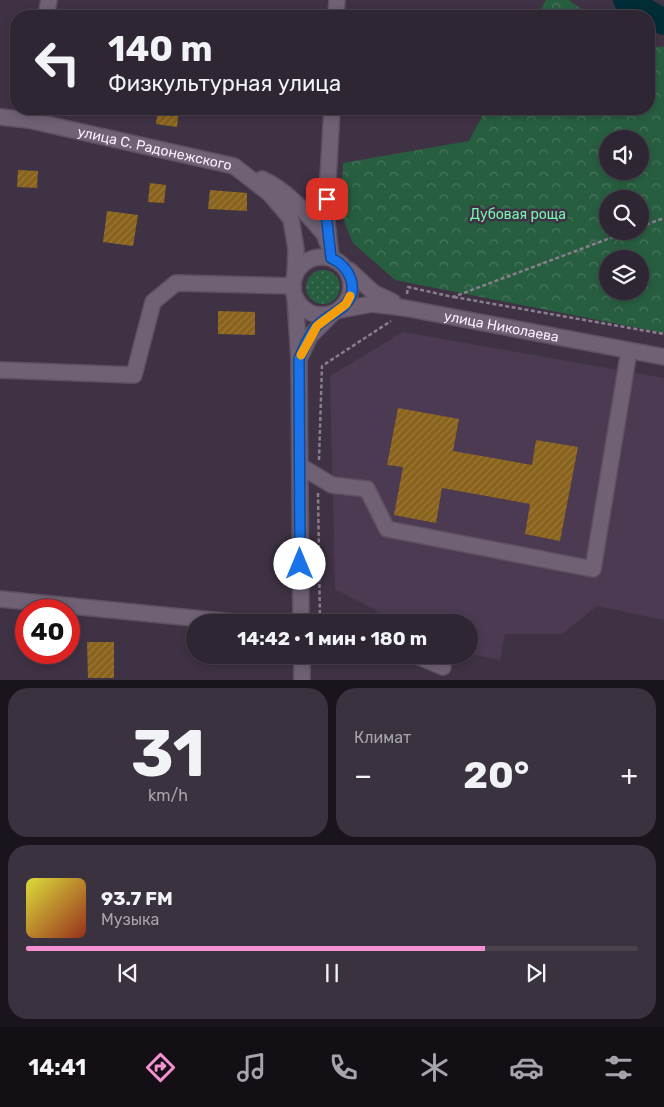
<!DOCTYPE html>
<html lang="ru">
<meta charset="utf-8">
<style>
:root{--surface:#2f2633;--page:#3b323f;--text:#f1f3f6;--muted:#a7a5ac;--line:#4a434e;--accent:#f591d3}
body{margin:0;font-family:Rubik,sans-serif;background:var(--page);color:var(--text);height:100vh;display:flex;flex-direction:column;font-size:19px;white-space:nowrap}
*{box-sizing:border-box;margin:0}
p{font-size:16px;color:var(--muted)}
.icon{flex:none;width:28px;height:28px;fill:none;stroke:currentColor;stroke-width:2;stroke-linecap:round;stroke-linejoin:round}
.map{position:relative;height:680px;overflow:hidden}
.drawer{display:flex;flex-direction:column;gap:8px;padding:8px;background:#1a151c;flex:1}
.drawer>*{flex:none}
.hud{position:absolute;left:10px;top:10px;width:645px;height:105px;border-radius:20px;box-shadow:0 2px 8px #0003,0 0 0 1px var(--line);background:#2f2633;color:var(--text);overflow:hidden}
.fabs{position:absolute;left:599px;top:130px;display:grid;gap:10px}
.fabs a{display:grid;place-items:center;width:50px;height:50px;border-radius:50%;background:var(--surface);box-shadow:0 2px 8px #0003,0 0 0 1px var(--line);font-size:25px}
.speed{position:absolute;left:15px;top:599px;display:flex;gap:10px;font-size:25px;font-weight:700;text-align:center}
.speed>*{display:grid;place-content:center;width:65px;height:65px;border-radius:50%;background:var(--surface);box-shadow:0 2px 8px #0003,0 0 0 1px var(--line);line-height:1}
.speed .limit{border:8px solid #d22;background:#fff;color:#111}
.pin{position:absolute;display:grid;place-items:center;width:42px;height:42px;color:#fff;margin:-21px;border-radius:10px;box-shadow:0 2px 8px #0006}
.me{position:absolute;width:55px;margin:-28px;rotate:0deg;stroke-linejoin:round;filter:drop-shadow(0 0 4px #0008)}
.turn{display:flex;align-items:center;gap:18px;height:105px;padding:0 15px;font-size:22px}
.turn .icon{width:65px;height:65px;stroke-width:2.5}
.turn b{display:block;font-size:35px;line-height:42px}
.big{font-size:38px;font-weight:700;line-height:1.1}
.drawer .widget{flex:1;display:flex;flex-direction:column;justify-content:center;gap:8px;min-width:0;padding:0 18px;border-radius:20px;background:var(--page)}
.drawer .dial{align-items:center;gap:0}
.dial b{font-size:65px;line-height:1}
.song{display:flex;align-items:center;gap:15px}
.cover{width:60px;height:60px;border-radius:8px;background:linear-gradient(135deg,hsl(60 70% 55%),hsl(10 70% 35%))}
.played{height:5px;border-radius:2px;background:linear-gradient(90deg,var(--accent) 75%,var(--line) 75%)}
.keys{display:flex;justify-content:space-around;direction:ltr}
.heat{display:flex;justify-content:space-between;align-items:center;font-size:28px;direction:ltr}
.drawer .tiles{flex:1;display:grid;gap:8px;grid-template-columns:1fr 1fr}
.widget:last-child{grid-column:span 2}
.trip{position:absolute;left:186px;top:614px;width:292px;height:50px;border-radius:25px;background:var(--surface);box-shadow:0 2px 8px #0003,0 0 0 1px var(--line);font-weight:700;line-height:50px;text-align:center}
.menu{display:flex;height:80px;justify-content:space-around;align-items:center;background:#130f14;color:var(--muted)}
.menu .icon{width:35px;height:35px}
.menu .on{color:var(--accent)}
.menu b{font-size:22px;color:var(--text)}
.map>svg:first-child{display:block}
</style>
<div class="map">
<svg width="664" height="680" viewBox="0 0 664 680">
<defs>
<pattern id="grass-dots" width="8" height="8" patternUnits="userSpaceOnUse" patternTransform="scale(1.25)"><rect width="8" height="8" fill="#285e40"/><path d="M2 2h.1M6 6h.1" fill="none" stroke="#48755c" stroke-width="1.8" stroke-linecap="round"/></pattern>
<pattern id="park-crowns" width="20" height="18" patternUnits="userSpaceOnUse" patternTransform="scale(1.25)"><rect width="20" height="18" fill="#285e40"/><path d="M2 6a3 3 0 1 1 6 0M12 15a3 3 0 1 1 6 0" fill="none" stroke="#48755c"/></pattern>
<pattern id="building-hatch" width="6" height="6" patternUnits="userSpaceOnUse" patternTransform="scale(1.25)"><rect width="6" height="6" fill="#89621b"/><path d="M-1 1l2-2M0 6l6-6M5 7l2-2" fill="none" stroke="#9a793d"/></pattern>
</defs>
<rect width="100%" height="100%" fill="#3f3244"/>
<!-- built -->
<path fill="#4c3a52" d="M 403,332 L 664,378 L 664,620 L 597,606 L 562,634 L 505,634 L 500,660 L 470,654 L 470,622 L 399,622 L 335,589 L 330,376 Z"/>
<!-- grass -->
<circle fill="url(#grass-dots)" cx="323" cy="287" r="17"/>
<!-- park -->
<g fill="url(#park-crowns)" fill-rule="evenodd">
<path d="M 546,0 L 569,0 L 591,16 L 537,16 Z"/>
<path d="M 649,46 L 664,47 L 664,333 L 395,280 L 353,243 L 341,214 L 343,163 L 469,141 L 486,109 L 649,109 ZM 608,139 L 640,139 L 640,171 L 608,171 ZM 608,199 L 640,199 L 640,231 L 608,231 ZM 608,259 L 640,259 L 640,291 L 608,291 Z"/>
</g>
<g fill="none" stroke-linecap="round" stroke-linejoin="round">
<!-- river -->
<path stroke="#002d37" stroke-width="26" d="M 626,0 L 664,22"/>
</g>
<!-- building -->
<g fill="url(#building-hatch)">
<path d="M 158,109 L 179,109 L 177,127 L 156,124 Z"/>
<path d="M 18,170 L 38,171 L 37,188 L 17,187 Z"/>
<path d="M 150,183 L 166,185 L 164,203 L 148,202 Z"/>
<path d="M 210,190 L 247,193 L 247,211 L 208,209 Z"/>
<path d="M 107,211 L 138,215 L 133,246 L 103,242 Z"/>
<path d="M 218,311 L 255,312 L 255,335 L 218,334 Z"/>
<path d="M 398,408 L 459,419 L 453,451 L 532,465 L 536,440 L 578,447 L 560,541 L 525,534 L 530,504 L 442,488 L 436,523 L 394,515 L 403,467 L 387,465 Z"/>
<path d="M 87,642 L 114,642 L 114,678 L 88,678 Z"/>
</g>
<g fill="none" stroke-linecap="round" stroke-linejoin="round">
<!-- minor casing -->
<g stroke="#5d5161" stroke-width="18">
<g id="minor">
<path d="M 46,16 L 49,0"/>
<path d="M 336,16 L 337,0"/>
<path id="s1" d="M 0,117 L 28,120 L 234,166 L 270,194 L 291,219 L 296,249 L 295,276"/>
<path d="M 262,179 C 287,190 307,214 325,235 L 327,242"/>
<circle cx="322" cy="286" r="29"/>
<path d="M 331,258 L 326,213 L 332,109"/>
<path d="M 349,270 L 374,293 L 393,302"/>
<path d="M 295,297 L 299,359 L 301,622"/>
<path id="s2" d="M 339,310 L 372,304 L 405,308 L 664,357"/>
<path d="M 300,357 L 310,336 L 332,314"/>
<path d="M 0,370 L 134,375 L 153,302 L 176,283 L 293,286"/>
<path d="M 300,466 L 332,485 L 367,489 L 387,529 L 593,569 L 629,351"/>
<path d="M 0,599 L 233,622"/>
<path d="M 302,655 L 302,680"/>
<path d="M 415,655 L 443,667"/>
</g>
</g>
<!-- path -->
<g stroke="#897e8e" stroke-width="2.5" stroke-dasharray="4 2.5" stroke-linecap="butt">
<path d="M 640,227 L 664,218"/>
<path d="M 407,294 L 408,287 L 453,297 L 629,231"/>
<path d="M 454,297 L 664,334"/>
<path d="M 319,460 L 322,366 L 391,321"/>
<path d="M 318,493 L 320,622"/>
</g>
<!-- minor -->
<use href="#minor" stroke="#706175" stroke-width="15"/>
</g>
<g fill="none" stroke-linecap="round" stroke-linejoin="round">
<!-- route casing -->
<g stroke="#114b97" stroke-width="12">
<path id="route" d="M 300,564 L 299,359 C 304,348 308,337 316,327 C 324,318 335,314 344,306 C 361,289 349,266 331,258 L 326,213 L 327,199"/>
</g>
<!-- route -->
<use href="#route" stroke="#1a73e8" stroke-width="9"/>
<!-- slow -->
<path stroke="#f59e0b" stroke-width="9" d="M 301,355 L 317,326 L 346,304 L 350,296"/>
</g>
<g text-anchor="middle" stroke-width="5" stroke-linejoin="round" paint-order="stroke">
<!-- street labels -->
<g font-size="14" fill="#f9f0fc" stroke="#3f3244">
<text dy="5" stroke="none"><textPath href="#s1" startOffset="158">улица С. Радонежского</textPath></text>
<text dy="5" stroke="none"><textPath href="#s2" startOffset="165">улица Николаева</textPath></text>
</g>
<!-- park labels -->
<g font-size="14" fill="#77f6af" stroke="#3f3244">
<text x="518" y="219">Дубовая роща</text>
</g>
</g>
</svg>
<div class="fabs">
<a><svg class="icon" aria-label="sound" viewBox="0 0 24 24"><path d="M4 9h4l5-4v14l-5-4H4zM17 9q2 3 0 6"/></svg></a>
<a><svg class="icon" aria-label="search" viewBox="0 0 24 24"><circle cx="10" cy="10" r="6"/><path d="M15 15l6 6"/></svg></a>
<a><svg class="icon" aria-label="layers" viewBox="0 0 24 24"><path d="M12 4l9 5-9 5-9-5zM3 14l9 5 9-5"/></svg></a>
</div>
<div class="speed"><div class="limit">40</div></div>
<div class="pin" style="left:327px;top:199px;background:#d93025"><svg class="icon" aria-label="arrive" viewBox="0 0 24 24"><path d="M6 21V4h12l-3 4 3 4H6"/></svg></div>
<svg class="me" style="left:300px;top:564px" viewBox="-20 -20 40 40"><circle r="19" fill="#fff"/><path d="M0-13L10 11 0 6-10 11z" fill="#1a73e8"/></svg>
<div class="trip">14:42 · 1 мин · 180 m</div>
<div class="hud">
<div class="turn"><svg class="icon" aria-label="left" viewBox="0 0 24 24"><path d="M17 20v-9H6M10 6l-5 5 5 5"/></svg><div><b>140 m</b>Физкультурная улица</div></div>
</div>
</div>
<section class="drawer">
<div class="tiles">
<div class="widget dial"><b>31</b><p>km/h</p></div>
<div class="widget"><p>Климат</p>
<div class="heat"><a>−</a><b class="big">20°</b><a>+</a></div>
</div>
<div class="widget">
<div class="song"><i class="cover"></i><div><b>93.7 FM</b><p>Музыка</p></div></div>
<div class="played"></div>
<div class="keys"><svg class="icon" aria-label="previous" viewBox="0 0 24 24"><path d="M18 5L8 12l10 7zM5 5v14"/></svg><svg class="icon" aria-label="pause" viewBox="0 0 24 24"><path d="M8 5v14M16 5v14"/></svg><svg class="icon" aria-label="next" viewBox="0 0 24 24"><path d="M6 5l10 7-10 7zM19 5v14"/></svg></div>
</div>
</div>
</section>
<nav class="menu">
<b>14:41</b>
<svg class="icon on" aria-label="directions" viewBox="0 0 24 24"><path d="M12 3l9 9-9 9-9-9zM9 14v-3h6M13 9l2 2-2 2"/></svg>
<svg class="icon" aria-label="music" viewBox="0 0 24 24"><path d="M9 18V5l10-2v13"/><circle cx="6" cy="18" r="3"/><circle cx="16" cy="16" r="3"/></svg>
<svg class="icon" aria-label="phone" viewBox="0 0 24 24"><path d="M5 4h4l2 5-3 2q2 4 5 5l2-3 5 2v4C11 20 4 13 5 4z"/></svg>
<svg class="icon" aria-label="climate" viewBox="0 0 24 24"><path d="M12 3v18M4 7l16 10M4 17L20 7"/></svg>
<svg class="icon" aria-label="car" viewBox="0 0 24 24"><path d="M5 17H2v-5l4-1 3-4h7l3 4 3 1v5h-3M9 17h6M6 11h13"/><circle cx="7" cy="17" r="2"/><circle cx="17" cy="17" r="2"/></svg>
<svg class="icon" aria-label="filters" viewBox="0 0 24 24"><path d="M4 7h16M4 17h16"/><circle cx="9" cy="7" r="2"/><circle cx="15" cy="17" r="2"/></svg>
</nav>
